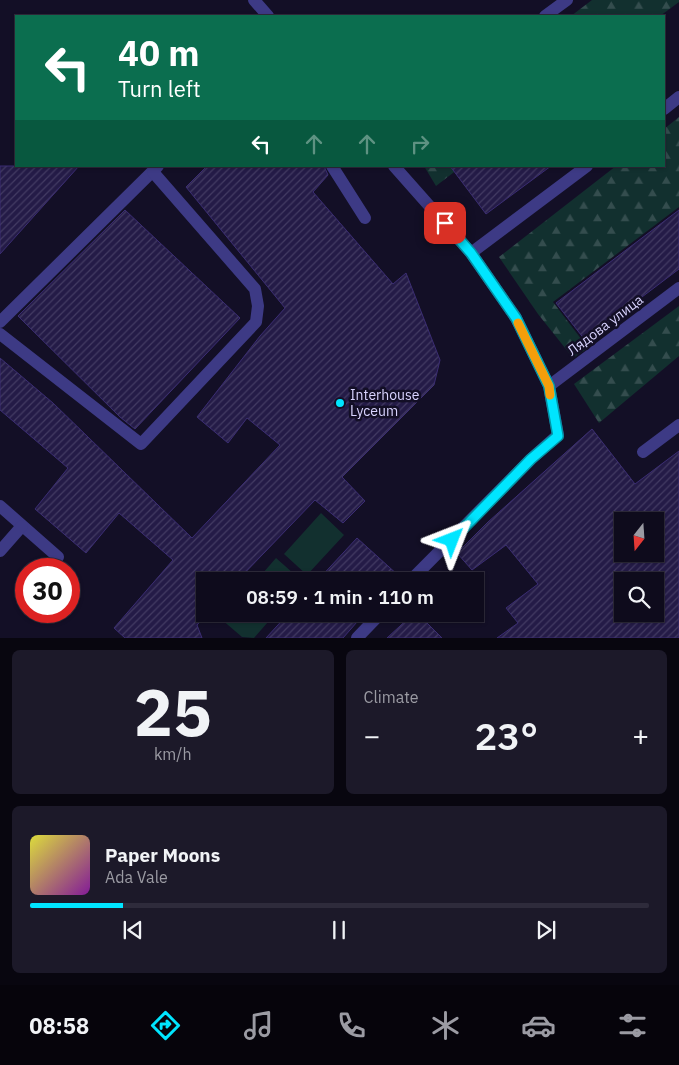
<!DOCTYPE html>
<meta charset="utf-8">
<style>
:root{--surface:#0e0b1c;--page:#1c1929;--text:#f1f3f6;--muted:#9b9ba3;--line:#2e2b3b;--accent:#00e5ff}
body{margin:0;font-family:"IBM Plex Sans",sans-serif;background:var(--page);color:var(--text);height:100vh;display:flex;flex-direction:column;font-size:19px;white-space:nowrap}
*{box-sizing:border-box;margin:0}
p{font-size:16px;color:var(--muted)}
.icon{flex:none;width:28px;height:28px;fill:none;stroke:currentColor;stroke-width:2;stroke-linecap:round;stroke-linejoin:round}
.map{position:relative;height:638px;overflow:hidden}
.panel{display:flex;flex-direction:column;gap:12px;padding:12px;background:#08060f;flex:1}
.panel>*{flex:none}
.hud{position:absolute;left:15px;top:15px;width:650px;height:152px;border-radius:0px;box-shadow:0 1px 4px #0004,0 0 0 1px var(--line);background:#0b6e4f;color:#fff;overflow:hidden}
.needle{width:32px;rotate:197deg}
.buttons{position:absolute;left:614px;top:512px;display:grid;gap:10px}
.buttons a{display:grid;place-items:center;width:50px;height:50px;border-radius:0px;background:var(--surface);box-shadow:0 1px 4px #0004,0 0 0 1px var(--line);font-size:25px}
.speed{position:absolute;left:15px;top:558px;display:flex;gap:10px;font-size:25px;font-weight:700;text-align:center}
.speed>*{display:grid;place-content:center;width:65px;height:65px;border-radius:50%;background:var(--surface);box-shadow:0 1px 4px #0004,0 0 0 1px var(--line);line-height:1}
.speed .limit{border:8px solid #d22;background:#fff;color:#111}
.pin{position:absolute;display:grid;place-items:center;width:42px;height:42px;color:#fff;margin:-21px;border-radius:10px;box-shadow:0 2px 8px #0006}
.me{position:absolute;width:55px;margin:-28px;rotate:45deg;stroke-linejoin:round;filter:drop-shadow(0 0 4px #0008)}
.turn{display:flex;align-items:center;gap:18px;height:105px;padding:0 20px;font-size:22px}
.turn .icon{width:65px;height:65px;stroke-width:2.5}
.turn b{display:block;font-size:35px;line-height:42px}
.lanes{display:flex;align-items:center;height:48px;padding:0 20px;background:#0003;justify-content:center;gap:25px;direction:ltr}
.lanes .off{opacity:.35}
.big{font-size:38px;font-weight:600;line-height:1.1}
.panel .card{flex:1;display:flex;flex-direction:column;justify-content:center;gap:8px;min-width:0;padding:0 18px;border-radius:8px;background:var(--page)}
.panel .dial{align-items:center;gap:0}
.dial b{font-size:65px;line-height:1}
.song{display:flex;align-items:center;gap:15px}
.cover{width:60px;height:60px;border-radius:8px;background:linear-gradient(135deg,hsl(60 70% 55%),hsl(290 70% 35%))}
.played{height:5px;border-radius:2px;background:linear-gradient(90deg,var(--accent) 15%,var(--line) 15%)}
.keys{display:flex;justify-content:space-around;direction:ltr}
.heat{display:flex;justify-content:space-between;align-items:center;font-size:28px;direction:ltr}
.panel .tiles{flex:1;display:grid;gap:12px;grid-template-columns:1fr 1fr}
.card:last-child{grid-column:span 2}
.trip{position:absolute;left:196px;top:572px;width:288px;height:50px;border-radius:0px;background:var(--surface);box-shadow:0 1px 4px #0004,0 0 0 1px var(--line);font-weight:600;line-height:50px;text-align:center}
.dock{display:flex;height:80px;justify-content:space-around;align-items:center;background:#06040b;color:var(--muted)}
.dock .icon{width:35px;height:35px}
.dock .current{color:var(--accent)}
.dock b{font-size:22px;color:var(--text)}
.map>svg:first-child{display:block}
</style>
<div class="map">
<svg width="679" height="638" viewBox="0 0 679 638">
<defs>
<pattern id="forest-firs" width="22" height="20" patternUnits="userSpaceOnUse" patternTransform="scale(1.25)"><rect width="22" height="20" fill="#12302f"/><path d="M5 1l3.5 6h-7zM16 11l3.5 6h-7z" fill="#344d4e"/></pattern>
<pattern id="building-hatch" width="6" height="6" patternUnits="userSpaceOnUse" patternTransform="scale(1.25)"><rect width="6" height="6" fill="#241b47"/><path d="M-1 1l2-2M0 6l6-6M5 7l2-2" fill="none" stroke="#433b63"/></pattern>
</defs>
<rect width="100%" height="100%" fill="#130f26"/>
<!-- green -->
<g fill="#12302f">
<path d="M 321,513 L 344,535 L 307,575 L 284,554 Z"/>
<path d="M 276,558 L 302,581 L 256,581 Z"/>
<path d="M 226,614 L 275,614 L 254,638 L 242,637 L 221,619 Z"/>
</g>
<!-- forest -->
<g fill="url(#forest-firs)">
<path d="M 592,0 L 679,0 L 679,2 L 660,16 L 571,16 Z"/>
<path d="M 679,117 L 679,207 L 553,302 L 588,348 L 573,358 L 538,314 L 499,257 L 616,166 L 664,166 L 664,129 Z"/>
<path d="M 424,166 L 462,166 L 436,186 Z"/>
<path d="M 679,306 L 679,356 L 599,423 L 574,384 Z"/>
</g>
<!-- building -->
<g fill="url(#building-hatch)" stroke="#3b2d73" fill-rule="evenodd">
<path d="M 0,166 L 79,166 L 0,254 Z"/>
<path d="M 207,166 L 324,166 L 328,175 L 313,192 L 393,284 L 406,273 L 440,360 L 434,385 L 342,477 L 365,501 L 343,523 L 315,500 L 237,581 L 205,581 L 205,614 L 207,614 L 197,625 L 202,638 L 125,638 L 114,628 L 173,560 L 119,513 L 86,553 L 35,509 L 68,468 L 0,410 L 0,358 L 53,403 L 192,538 L 280,445 L 247,418 L 228,443 L 197,417 L 260,336 L 285,308 L 186,187 Z"/>
<path d="M 450,166 L 551,166 L 486,214 Z"/>
<path d="M 125,210 L 240,318 L 135,429 L 120,417 L 18,316 Z"/>
<path d="M 679,210 L 679,269 L 585,340 L 556,303 Z"/>
<path d="M 592,429 L 635,484 L 679,451 L 679,638 L 497,638 L 518,623 L 506,608 L 538,584 L 506,545 L 472,570 L 457,553 L 488,522 ZM 622,521 L 655,521 L 655,554 L 622,554 ZM 622,581 L 655,581 L 655,614 L 622,614 Z"/>
<path d="M 357,538 L 399,576 L 394,581 L 317,581 Z"/>
<path d="M 288,614 L 364,614 L 343,638 L 266,638 Z"/>
<path d="M 413,614 L 418,614 L 442,638 L 387,638 Z"/>
</g>
<g fill="none" stroke-linecap="round" stroke-linejoin="round">
<!-- lane -->
<g stroke="#3d3a85" stroke-width="12">
<path d="M 545,16 L 567,0"/>
<path d="M 664,109 L 679,97"/>
<path d="M 332,166 L 365,218"/>
<path d="M 471,253 L 587,166"/>
<path d="M 0,322 L 158,166"/>
<path d="M 0,334 L 141,444 L 256,322 L 258,306 L 255,289 L 153,172"/>
<path d="M 549,386 L 679,288"/>
<path d="M 643,452 L 679,425"/>
<path d="M 0,506 L 58,557"/>
<path d="M 0,551 L 22,526"/>
</g>
<!-- street -->
<g stroke="#3d3a85" stroke-width="12">
<path d="M 254,0 L 268,16"/>
<path d="M 394,166 L 471,253 L 516,318 L 549,386 L 558,435 L 531,459 L 410,581"/>
<path d="M 357,638 L 380,614"/>
</g>
</g>
<g fill="none" stroke-linecap="round" stroke-linejoin="round">
<!-- route casing -->
<g stroke="#0095a6" stroke-width="12">
<path id="route" d="M 445,223 L 471,253 L 516,318 L 549,386 L 558,436 L 531,459 L 452,540"/>
</g>
<!-- route -->
<use href="#route" stroke="#00e5ff" stroke-width="9"/>
<!-- slow -->
<path stroke="#f59e0b" stroke-width="9" d="M 518,323 L 549,386 L 550,395"/>
</g>
<!-- markers -->
<circle fill="#00e5ff" stroke="#130f26" stroke-width="2" cx="340" cy="403" r="5"/>
<g text-anchor="middle" stroke-width="5" stroke-linejoin="round" paint-order="stroke">
<!-- street labels -->
<g font-size="14" fill="#d9d4ff" stroke="#130f26">
<text transform="translate(605 325) rotate(-37)" y="5">Лядова улица</text>
</g>
<!-- poi labels -->
<g font-size="14" fill="#d9d4ff" stroke="#130f26" text-anchor="start">
<text x="350" y="400">Interhouse<tspan x="350" dy="16">Lyceum</tspan></text>
</g>
</g>
</svg>
<div class="buttons">
<a><svg class="needle" viewBox="-14 -14 28 28"><path d="M0-13l5 13h-10z" fill="#e53935"/><path d="M0 13l5-13h-10z" fill="#9b9ba3"/></svg></a>
<a><svg class="icon" aria-label="search" viewBox="0 0 24 24"><circle cx="10" cy="10" r="6"/><path d="M15 15l6 6"/></svg></a>
</div>
<div class="speed"><div class="limit">30</div></div>
<div class="pin" style="left:445px;top:223px;background:#d93025"><svg class="icon" aria-label="arrive" viewBox="0 0 24 24"><path d="M6 21V4h12l-3 4 3 4H6"/></svg></div>
<svg class="me" style="left:452px;top:540px" viewBox="-20 -20 40 40"><path d="M0-17L14 15 0 8-14 15z" fill="#00e5ff" stroke="#fff" stroke-width="4"/></svg>
<div class="trip">08:59 · 1 min · 110 m</div>
<div class="hud">
<div class="turn"><svg class="icon" aria-label="left" viewBox="0 0 24 24"><path d="M17 20v-9H6M10 6l-5 5 5 5"/></svg><div><b>40 m</b>Turn left</div></div>
<div class="lanes"><svg class="icon" aria-label="left" viewBox="0 0 24 24"><path d="M17 20v-9H6M10 6l-5 5 5 5"/></svg><svg class="icon off" aria-label="ahead" viewBox="0 0 24 24"><path d="M12 20V5M6 11l6-6 6 6"/></svg><svg class="icon off" aria-label="ahead" viewBox="0 0 24 24"><path d="M12 20V5M6 11l6-6 6 6"/></svg><svg class="icon off" aria-label="right" viewBox="0 0 24 24"><path d="M7 20v-9h11M14 6l5 5-5 5"/></svg></div>
</div>
</div>
<section class="panel">
<div class="tiles">
<div class="card dial"><b>25</b><p>km/h</p></div>
<div class="card"><p>Climate</p>
<div class="heat"><a>−</a><b class="big">23°</b><a>+</a></div>
</div>
<div class="card">
<div class="song"><i class="cover"></i><div><b>Paper Moons</b><p>Ada Vale</p></div></div>
<div class="played"></div>
<div class="keys"><svg class="icon" aria-label="previous" viewBox="0 0 24 24"><path d="M18 5L8 12l10 7zM5 5v14"/></svg><svg class="icon" aria-label="pause" viewBox="0 0 24 24"><path d="M8 5v14M16 5v14"/></svg><svg class="icon" aria-label="next" viewBox="0 0 24 24"><path d="M6 5l10 7-10 7zM19 5v14"/></svg></div>
</div>
</div>
</section>
<nav class="dock">
<b>08:58</b>
<svg class="icon current" aria-label="directions" viewBox="0 0 24 24"><path d="M12 3l9 9-9 9-9-9zM9 14v-3h6M13 9l2 2-2 2"/></svg>
<svg class="icon" aria-label="music" viewBox="0 0 24 24"><path d="M9 18V5l10-2v13"/><circle cx="6" cy="18" r="3"/><circle cx="16" cy="16" r="3"/></svg>
<svg class="icon" aria-label="phone" viewBox="0 0 24 24"><path d="M5 4h4l2 5-3 2q2 4 5 5l2-3 5 2v4C11 20 4 13 5 4z"/></svg>
<svg class="icon" aria-label="climate" viewBox="0 0 24 24"><path d="M12 3v18M4 7l16 10M4 17L20 7"/></svg>
<svg class="icon" aria-label="car" viewBox="0 0 24 24"><path d="M5 17H2v-5l4-1 3-4h7l3 4 3 1v5h-3M9 17h6M6 11h13"/><circle cx="7" cy="17" r="2"/><circle cx="17" cy="17" r="2"/></svg>
<svg class="icon" aria-label="filters" viewBox="0 0 24 24"><path d="M4 7h16M4 17h16"/><circle cx="9" cy="7" r="2"/><circle cx="15" cy="17" r="2"/></svg>
</nav>
